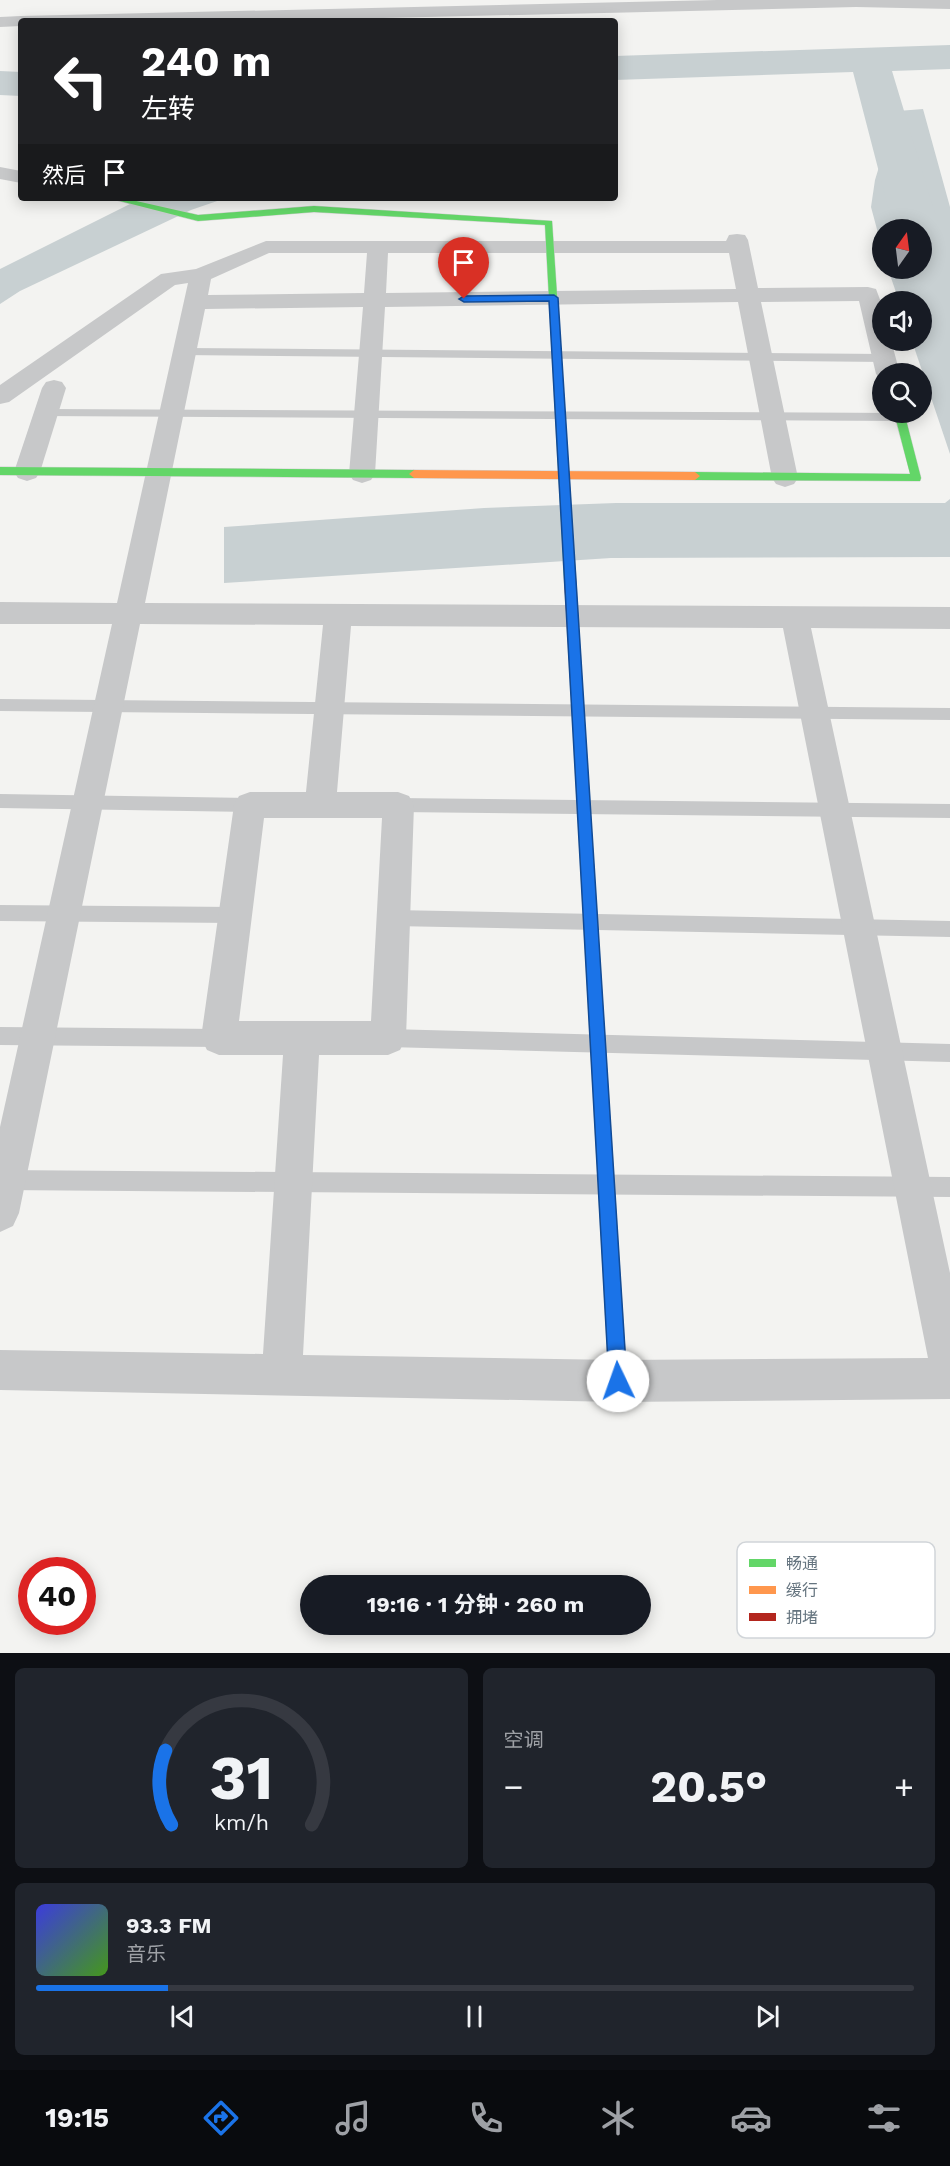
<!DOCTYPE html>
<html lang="zh">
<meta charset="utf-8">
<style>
:root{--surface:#171b24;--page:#20242c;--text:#f1f3f6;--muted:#9ea1a6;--line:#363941;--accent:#1a73e8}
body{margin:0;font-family:"Work Sans","Noto Sans SC",sans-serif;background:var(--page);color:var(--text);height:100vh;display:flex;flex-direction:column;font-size:22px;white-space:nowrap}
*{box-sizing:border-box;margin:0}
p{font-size:20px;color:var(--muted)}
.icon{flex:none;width:33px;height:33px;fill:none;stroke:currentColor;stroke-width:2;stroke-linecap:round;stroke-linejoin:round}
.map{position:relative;height:1653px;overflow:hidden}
.side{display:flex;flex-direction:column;gap:15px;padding:15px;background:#0d0f14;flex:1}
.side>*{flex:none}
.top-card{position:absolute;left:18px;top:18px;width:600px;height:183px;border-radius:6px;box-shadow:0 3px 15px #0003;background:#202124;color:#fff;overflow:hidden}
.needle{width:39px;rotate:14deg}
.tools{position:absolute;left:872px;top:219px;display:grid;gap:12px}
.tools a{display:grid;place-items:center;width:60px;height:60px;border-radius:50%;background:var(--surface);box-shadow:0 3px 15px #0003;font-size:30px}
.speed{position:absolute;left:18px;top:1557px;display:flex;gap:12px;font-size:30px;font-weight:700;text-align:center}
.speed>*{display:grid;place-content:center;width:78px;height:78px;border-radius:50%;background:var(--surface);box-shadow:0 3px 15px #0003;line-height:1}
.speed .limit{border:9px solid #d22;background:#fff;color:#111}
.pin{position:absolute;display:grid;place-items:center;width:51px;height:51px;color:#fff;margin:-62px -26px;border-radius:50% 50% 50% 0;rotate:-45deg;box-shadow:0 0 6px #0007}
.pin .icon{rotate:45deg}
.me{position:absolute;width:66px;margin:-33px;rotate:357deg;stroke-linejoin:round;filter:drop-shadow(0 0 4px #0008)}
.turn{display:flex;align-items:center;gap:21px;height:126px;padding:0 24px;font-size:27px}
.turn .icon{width:78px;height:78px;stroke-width:2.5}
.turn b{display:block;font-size:42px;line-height:51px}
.then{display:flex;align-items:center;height:57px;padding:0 24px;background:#0003;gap:12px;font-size:22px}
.big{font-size:45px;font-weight:700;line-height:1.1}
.side .card{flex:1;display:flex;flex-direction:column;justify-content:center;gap:9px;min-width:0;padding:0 21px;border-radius:9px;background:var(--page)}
.side .dial{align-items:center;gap:0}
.dial svg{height:156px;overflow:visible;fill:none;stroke:var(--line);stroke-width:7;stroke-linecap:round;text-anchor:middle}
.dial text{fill:var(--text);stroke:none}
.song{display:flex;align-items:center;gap:18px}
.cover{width:72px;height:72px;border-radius:9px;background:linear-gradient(135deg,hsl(240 70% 55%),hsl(100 70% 35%))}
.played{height:6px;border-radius:3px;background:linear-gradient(90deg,var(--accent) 15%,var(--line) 15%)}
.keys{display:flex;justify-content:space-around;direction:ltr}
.heat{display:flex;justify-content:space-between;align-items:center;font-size:33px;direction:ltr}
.side .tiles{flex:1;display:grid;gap:15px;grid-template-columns:1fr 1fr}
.card:last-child{grid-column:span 2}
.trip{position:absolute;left:300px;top:1575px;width:351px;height:60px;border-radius:30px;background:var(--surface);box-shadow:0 3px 15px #0003;font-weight:700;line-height:60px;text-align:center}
.dock{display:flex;height:96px;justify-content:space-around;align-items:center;background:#090b0e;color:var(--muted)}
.dock .icon{width:42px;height:42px}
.dock .on{color:var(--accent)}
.dock b{font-size:27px;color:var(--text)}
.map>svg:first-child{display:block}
</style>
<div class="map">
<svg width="950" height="1653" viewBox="0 0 950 1653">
<rect width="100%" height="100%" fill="#f3f3f1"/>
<!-- water -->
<g fill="#c8d0d2">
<path d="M 923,109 L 950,207 L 950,454 L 912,341 L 921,340 L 921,302 L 899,301 L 888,269 L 921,268 L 921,230 L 882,230 L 882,248 L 871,207 L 875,180 L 882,157 L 873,113 Z"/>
<path d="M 142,198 L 226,198 L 191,210 L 20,291 L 0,304 L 0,269 Z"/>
<path d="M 950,499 L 950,557 L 611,558 L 224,583 L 224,527 L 484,508 L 616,503 L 945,503 Z"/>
</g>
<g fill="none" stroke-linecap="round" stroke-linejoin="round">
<!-- river -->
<g fill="#c8d0d2" fill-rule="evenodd">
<path d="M 950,45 L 950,69 L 892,71 L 940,230 L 933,240 L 921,243 L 921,230 L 894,230 L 853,72 L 615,80 L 615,56 Z"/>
<path d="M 0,71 L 21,72 L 21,96 L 0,95 Z"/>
</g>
<!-- fast casing -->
<g stroke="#d0d0d0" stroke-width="1">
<g id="fast">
<path d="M 108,198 L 123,198 L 198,215 L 314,206 L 552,221 L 576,578 L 574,581 L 566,581 L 564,578 L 545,225 L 314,212 L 198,221 Z"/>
<path d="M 894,412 L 904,412 L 921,478 L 920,481 L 695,480 L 690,476 L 695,472 L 910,474 Z"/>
<path d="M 0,467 L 414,470 L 419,474 L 414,478 L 0,475 Z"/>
<path d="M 578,708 L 584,713 L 627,1381 L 624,1387 L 618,1390 L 612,1387 L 609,1381 L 572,713 Z"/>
</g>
</g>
<!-- slow casing -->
<g stroke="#d0d0d0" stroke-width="1">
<path id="slow" d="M 414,470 L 695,472 L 700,476 L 695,480 L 414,478 L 409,474 Z"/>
</g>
<!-- jam casing -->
<g stroke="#d0d0d0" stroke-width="1">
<path id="jam" d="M 570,574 L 576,578 L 584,713 L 578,718 L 572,713 L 564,578 Z"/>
</g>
<!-- lane -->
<g fill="#c7c8c9" fill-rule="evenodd">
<path d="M 185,348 L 884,354 L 890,358 L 884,362 L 181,355 L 179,352 Z"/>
<path d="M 46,409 L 900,413 L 906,417 L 900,421 L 41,416 L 40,413 L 41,410 Z"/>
<path d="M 0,699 L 950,708 L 950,720 L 0,711 Z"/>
<path d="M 0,794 L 250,798 L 256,800 L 258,805 L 256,810 L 250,812 L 0,808 Z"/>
<path d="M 398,798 L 950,804 L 950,818 L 398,812 L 392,810 L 390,805 L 392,800 Z"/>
<path d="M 0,905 L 235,907 L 241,909 L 244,915 L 241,921 L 235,923 L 0,921 Z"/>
<path d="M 393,910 L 950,921 L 950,937 L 393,926 L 387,924 L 384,918 L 387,912 Z"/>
<path d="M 0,1027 L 219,1029 L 226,1032 L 228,1038 L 226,1044 L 219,1047 L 0,1045 Z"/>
<path d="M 388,1029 L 950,1044 L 950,1062 L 388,1047 L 381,1044 L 379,1038 L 381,1032 Z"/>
<path d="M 0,1170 L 950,1177 L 950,1197 L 0,1190 Z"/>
</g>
<!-- street -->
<g fill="#c7c8c9" fill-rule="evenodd">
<path d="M 717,0 L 950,0 L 950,9 L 856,7 L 257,21 L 21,21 L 21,26 L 0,27 L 0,17 L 21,16 Z"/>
<path d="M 0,167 L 21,171 L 21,183 L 0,179 Z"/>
<path d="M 737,234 L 745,235 L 748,240 L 758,288 L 868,287 L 876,289 L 882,305 L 882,340 L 891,340 L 900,374 L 882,374 L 882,380 L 876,374 L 859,301 L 761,302 L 798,478 L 794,484 L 785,487 L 776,484 L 772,478 L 738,302 L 385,307 L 375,474 L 371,480 L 362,483 L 353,480 L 349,474 L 363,307 L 205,309 L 145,603 L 950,607 L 950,629 L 811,628 L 950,1273 L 950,1399 L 618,1402 L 0,1390 L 0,1350 L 263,1354 L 283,1055 L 219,1055 L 207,1050 L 201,1038 L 234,805 L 239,796 L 250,792 L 306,792 L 323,625 L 140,624 L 19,1213 L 13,1226 L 0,1232 L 0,1127 L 112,624 L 0,624 L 0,602 L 117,603 L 188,283 L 175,285 L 9,402 L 0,404 L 0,385 L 161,274 L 196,269 L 266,241 L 726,241 L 729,235 ZM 269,253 L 367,253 L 364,293 L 208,295 L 211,279 ZM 388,253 L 729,253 L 736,289 L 386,293 ZM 351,626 L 783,628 L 928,1358 L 618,1360 L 303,1355 L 319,1055 L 388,1055 L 400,1050 L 406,1038 L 414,805 L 409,796 L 398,792 L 337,792 ZM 264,818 L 382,818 L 371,1021 L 239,1021 Z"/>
<path d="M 54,380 L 62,382 L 66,388 L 40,472 L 36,478 L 27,481 L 18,478 L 14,472 L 42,388 L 46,382 Z"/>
</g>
<!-- fast -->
<use href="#fast" fill="#63d668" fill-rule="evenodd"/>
<!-- slow -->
<use href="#slow" fill="#ff974d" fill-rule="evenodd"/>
<!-- jam -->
<use href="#jam" fill="#b3261e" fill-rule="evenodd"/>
</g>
<!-- route -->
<path fill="#1a73e8" stroke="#114b97" stroke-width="1.5" d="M 554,295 L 558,298 L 627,1381 L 624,1387 L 618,1390 L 612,1387 L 609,1381 L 549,301 L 464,302 L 459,299 L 464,296 Z"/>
<!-- legend -->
<rect x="737" y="1542" width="198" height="96" rx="9" fill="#fff" stroke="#d1d5d9" stroke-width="1.5"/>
<rect x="749" y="1559" width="27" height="8" fill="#63d668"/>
<rect x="749" y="1586" width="27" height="8" fill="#ff974d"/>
<rect x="749" y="1613" width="27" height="8" fill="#b3261e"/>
<g font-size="16" fill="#65747f">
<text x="786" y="1569">畅通</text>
<text x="786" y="1596">缓行</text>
<text x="786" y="1623">拥堵</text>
</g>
</svg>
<div class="tools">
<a><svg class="needle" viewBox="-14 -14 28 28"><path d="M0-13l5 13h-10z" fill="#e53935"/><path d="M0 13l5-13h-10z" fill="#9ea1a6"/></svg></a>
<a><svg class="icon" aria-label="sound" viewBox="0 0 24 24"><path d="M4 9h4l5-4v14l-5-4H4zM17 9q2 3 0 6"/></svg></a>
<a><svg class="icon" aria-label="search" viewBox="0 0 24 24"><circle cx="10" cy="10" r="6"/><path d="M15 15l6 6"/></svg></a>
</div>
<div class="speed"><div class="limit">40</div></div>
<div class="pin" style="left:464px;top:299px;background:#d93025"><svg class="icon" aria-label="arrive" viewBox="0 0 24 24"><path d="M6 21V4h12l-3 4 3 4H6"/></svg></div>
<svg class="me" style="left:618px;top:1381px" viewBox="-20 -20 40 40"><circle r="19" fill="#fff"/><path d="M0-13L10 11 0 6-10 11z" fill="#1a73e8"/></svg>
<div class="trip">19:16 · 1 分钟 · 260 m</div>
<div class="top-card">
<div class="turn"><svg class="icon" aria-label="left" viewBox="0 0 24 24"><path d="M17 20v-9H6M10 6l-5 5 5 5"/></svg><div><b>240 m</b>左转</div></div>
<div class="then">然后<svg class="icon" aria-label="arrive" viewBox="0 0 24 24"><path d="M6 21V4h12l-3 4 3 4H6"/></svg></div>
</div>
</div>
<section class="side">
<div class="tiles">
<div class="card dial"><svg viewBox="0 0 100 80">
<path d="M14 69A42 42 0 1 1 86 69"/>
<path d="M14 69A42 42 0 0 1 11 31" stroke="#1a73e8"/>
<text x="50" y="56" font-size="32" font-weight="700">31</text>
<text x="50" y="72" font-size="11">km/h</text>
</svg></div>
<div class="card"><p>空调</p>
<div class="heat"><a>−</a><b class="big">20.5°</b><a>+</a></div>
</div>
<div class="card">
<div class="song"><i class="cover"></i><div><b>93.3 FM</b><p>音乐</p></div></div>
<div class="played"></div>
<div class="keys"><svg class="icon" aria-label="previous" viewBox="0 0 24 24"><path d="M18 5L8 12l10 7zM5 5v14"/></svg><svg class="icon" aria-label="pause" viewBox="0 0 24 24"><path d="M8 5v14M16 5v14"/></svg><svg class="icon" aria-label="next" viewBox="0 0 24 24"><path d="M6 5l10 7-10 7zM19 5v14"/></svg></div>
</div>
</div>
</section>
<nav class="dock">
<b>19:15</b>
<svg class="icon on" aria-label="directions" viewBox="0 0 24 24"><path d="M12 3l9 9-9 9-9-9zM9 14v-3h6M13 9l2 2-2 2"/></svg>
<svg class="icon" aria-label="music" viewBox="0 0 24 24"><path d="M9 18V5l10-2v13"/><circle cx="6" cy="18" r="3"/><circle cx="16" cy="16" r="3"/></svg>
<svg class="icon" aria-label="phone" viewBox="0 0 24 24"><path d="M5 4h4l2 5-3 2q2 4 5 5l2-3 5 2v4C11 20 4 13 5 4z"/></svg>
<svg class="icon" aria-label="climate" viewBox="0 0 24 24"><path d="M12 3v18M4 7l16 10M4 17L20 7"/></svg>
<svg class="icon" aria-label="car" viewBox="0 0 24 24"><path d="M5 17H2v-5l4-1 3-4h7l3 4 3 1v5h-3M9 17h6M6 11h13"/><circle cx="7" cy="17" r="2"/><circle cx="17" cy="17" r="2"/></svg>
<svg class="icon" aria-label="filters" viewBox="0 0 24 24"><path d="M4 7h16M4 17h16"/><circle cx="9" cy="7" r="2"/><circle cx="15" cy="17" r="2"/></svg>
</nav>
